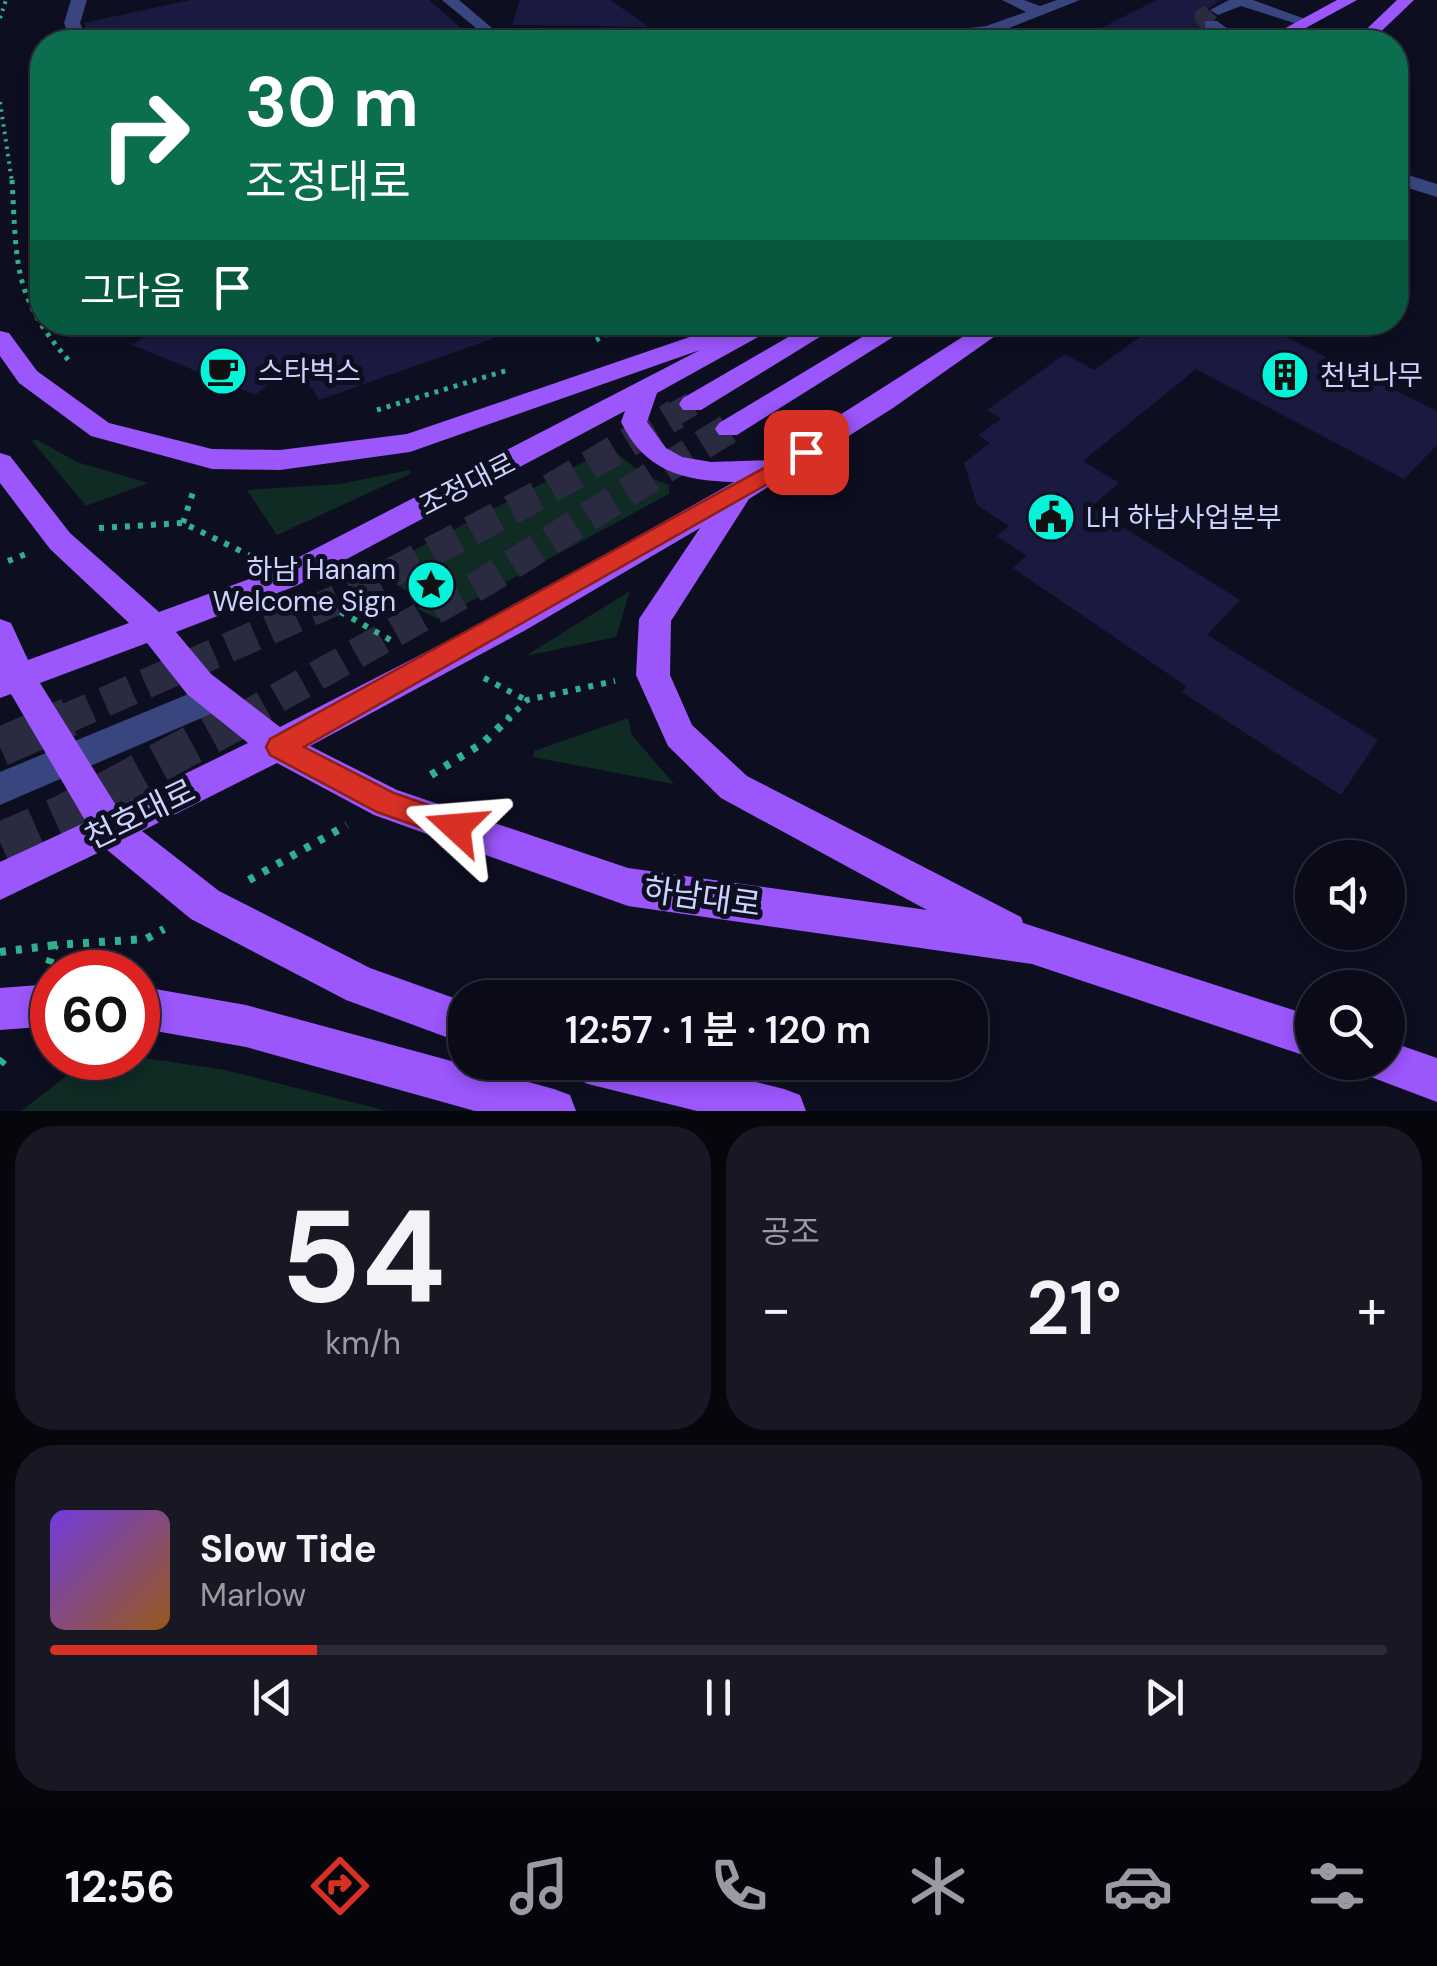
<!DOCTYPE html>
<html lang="ko">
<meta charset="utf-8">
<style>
:root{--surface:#0a0a18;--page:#181825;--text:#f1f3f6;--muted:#999aa2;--line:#2a2b37;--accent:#d93025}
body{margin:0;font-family:"DM Sans","Noto Sans KR",sans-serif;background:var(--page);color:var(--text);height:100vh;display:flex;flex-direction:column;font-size:38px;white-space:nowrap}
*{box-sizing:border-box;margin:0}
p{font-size:32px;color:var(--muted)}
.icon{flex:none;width:55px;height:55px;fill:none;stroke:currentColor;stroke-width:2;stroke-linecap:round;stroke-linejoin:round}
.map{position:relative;height:1111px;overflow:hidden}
.sheet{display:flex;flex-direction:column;gap:15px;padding:15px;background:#06060d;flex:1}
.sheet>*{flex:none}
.hud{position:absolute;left:30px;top:30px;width:1378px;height:305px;border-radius:40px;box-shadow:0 5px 15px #0003,0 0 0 2px var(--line);background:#0b6e4f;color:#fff;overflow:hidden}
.fabs{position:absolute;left:1295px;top:840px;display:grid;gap:20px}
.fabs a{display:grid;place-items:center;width:110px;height:110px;border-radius:50%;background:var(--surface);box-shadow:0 5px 15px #0003,0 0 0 2px var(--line);font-size:50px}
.speed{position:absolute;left:30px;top:950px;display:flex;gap:20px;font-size:50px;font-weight:700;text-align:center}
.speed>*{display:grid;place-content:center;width:130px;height:130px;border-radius:50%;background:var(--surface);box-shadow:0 5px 15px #0003,0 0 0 2px var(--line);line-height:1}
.speed .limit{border:15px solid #d22;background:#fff;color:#111}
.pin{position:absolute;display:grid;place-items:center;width:85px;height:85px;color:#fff;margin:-42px;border-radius:20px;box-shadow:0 5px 15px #0006}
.me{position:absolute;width:110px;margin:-55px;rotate:289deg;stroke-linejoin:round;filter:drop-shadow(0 0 8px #0008)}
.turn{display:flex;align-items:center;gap:35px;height:210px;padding:0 50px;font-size:45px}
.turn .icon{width:130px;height:130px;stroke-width:2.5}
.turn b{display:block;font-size:70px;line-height:85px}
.then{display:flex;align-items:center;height:95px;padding:0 50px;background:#0003;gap:20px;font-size:38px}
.big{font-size:75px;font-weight:600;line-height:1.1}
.sheet .tile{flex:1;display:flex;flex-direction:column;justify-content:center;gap:15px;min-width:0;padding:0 35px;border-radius:40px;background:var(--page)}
.sheet .dial{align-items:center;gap:0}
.dial b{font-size:130px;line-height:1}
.song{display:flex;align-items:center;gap:30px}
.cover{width:120px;height:120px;border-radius:15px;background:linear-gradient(135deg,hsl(260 70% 55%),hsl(30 70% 35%))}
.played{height:10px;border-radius:5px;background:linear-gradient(90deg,var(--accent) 20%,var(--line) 20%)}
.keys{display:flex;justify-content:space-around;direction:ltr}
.heat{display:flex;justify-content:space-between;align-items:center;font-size:55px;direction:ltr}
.sheet .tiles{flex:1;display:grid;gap:15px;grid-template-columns:1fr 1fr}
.tile:last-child{grid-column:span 2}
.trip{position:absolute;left:448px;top:980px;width:540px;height:100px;border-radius:40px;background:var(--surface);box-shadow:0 5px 15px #0003,0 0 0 2px var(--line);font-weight:600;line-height:100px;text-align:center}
.dock{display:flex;height:160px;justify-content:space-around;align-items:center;background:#04040a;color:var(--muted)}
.dock .icon{width:70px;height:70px}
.dock .selected{color:var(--accent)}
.dock b{font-size:45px;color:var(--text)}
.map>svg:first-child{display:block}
</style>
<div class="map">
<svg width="1437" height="1111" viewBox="0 0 1437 1111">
<rect width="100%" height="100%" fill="#0d0e20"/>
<!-- green -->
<g fill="#102a24">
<path d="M 36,439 L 77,462 L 148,483 L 86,506 L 32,441 Z"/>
<path d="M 613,450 L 645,476 L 669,485 L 669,494 L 438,619 L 418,609 L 419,599 L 394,583 L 375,585 L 363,577 L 604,451 Z"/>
<path d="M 410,470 L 410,474 L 277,535 L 247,490 L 340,484 Z"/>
<path d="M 630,591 L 616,637 L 525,656 Z"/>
<path d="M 628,718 L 632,735 L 674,784 L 533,757 L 534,751 Z"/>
<path d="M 138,1057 L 225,1070 L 387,1111 L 21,1111 L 90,1058 Z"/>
</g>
<!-- building -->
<g fill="#1a1a41">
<path d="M 190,0 L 429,0 L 477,42 L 92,42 L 84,23 Z"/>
<path d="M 520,0 L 610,0 L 649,27 L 512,25 Z"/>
<path d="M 1157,0 L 1221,0 L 1207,9 L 1215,17 L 1202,18 L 1202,28 L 1168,42 L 1073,42 Z"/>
<path d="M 166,322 L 274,322 L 301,333 L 332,322 L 522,322 L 523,328 L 319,400 L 312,388 L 279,376 L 255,395 L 132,345 Z"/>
<path d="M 1161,322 L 1255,322 L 1437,411 L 1437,445 L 1404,479 L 1196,369 L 1083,461 L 1119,483 L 1091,507 L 1240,600 L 1207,635 L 1378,740 L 1341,795 L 1182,692 L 1186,686 L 1013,568 L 1027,556 L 997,536 L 1009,526 L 977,505 L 964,463 L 990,443 L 978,435 L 1001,419 L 987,410 L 1065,354 L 1094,370 Z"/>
</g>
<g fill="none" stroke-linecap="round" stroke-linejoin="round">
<!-- minor-tunnel -->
<path stroke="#2a2b41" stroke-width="18" stroke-dasharray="18 9" stroke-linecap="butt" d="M 1211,24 L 1203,17 L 1218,10"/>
<!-- major-tunnel-far2 -->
<path stroke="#2a2b41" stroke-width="24" stroke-dasharray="24 11" stroke-linecap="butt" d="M 671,416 L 692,404"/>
<!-- major-tunnel-far1 -->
<g stroke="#2a2b41" stroke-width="30" stroke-dasharray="30 15" stroke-linecap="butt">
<path d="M 63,720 L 355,592 L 543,493 L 676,414"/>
<path d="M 238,720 L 484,582 L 728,429"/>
</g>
<!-- major-tunnel -->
<g stroke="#2a2b41" stroke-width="39" stroke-dasharray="39 20" stroke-linecap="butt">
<path d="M 0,747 L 69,717"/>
<path d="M 0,842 L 66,813 L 243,717"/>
</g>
<!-- path-far3 -->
<g stroke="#30b08d" stroke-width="4" stroke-dasharray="2.5 5" stroke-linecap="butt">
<path d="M 0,18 L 6,0"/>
<path d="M 0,102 L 12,182"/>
</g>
<!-- path-far2 -->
<g stroke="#30b08d" stroke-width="5" stroke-dasharray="4 6" stroke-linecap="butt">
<path d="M 12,180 C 17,264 12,297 71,363"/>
<path d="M 596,340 L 633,322"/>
<path d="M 377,410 L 508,370"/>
</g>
<!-- path-far1 -->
<g stroke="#30b08d" stroke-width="6" stroke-dasharray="5 8" stroke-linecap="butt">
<path d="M 183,523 L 195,486"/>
<path d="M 99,528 L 183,523 L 249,555"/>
<path d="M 8,561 L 26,554"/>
<path d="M 318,599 L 394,642"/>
<path d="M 484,678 L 526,700"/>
<path d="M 507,720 L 527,700 L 615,681"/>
</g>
<!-- path -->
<g stroke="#30b08d" stroke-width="8" stroke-dasharray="6 10" stroke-linecap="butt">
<path d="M 431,775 L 483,743 L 510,717"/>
<path d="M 249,880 L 347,825"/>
<path d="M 0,952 L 55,945"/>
<path d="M 49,964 L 55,945 L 146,939 L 164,929"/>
<path d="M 0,1064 L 9,1053"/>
</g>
<!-- minor -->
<g fill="#39457e" fill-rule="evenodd">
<path d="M 71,0 L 87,0 L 80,23 L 88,42 L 72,42 L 64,23 Z"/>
<path d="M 442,0 L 459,0 L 492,28 L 714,32 L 761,42 L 488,38 Z"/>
<path d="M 1002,0 L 1024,0 L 1040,6 L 1057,0 L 1080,0 L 989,36 L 889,42 L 897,37 L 986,26 L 1026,12 Z"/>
<path d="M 1229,0 L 1253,0 L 1311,21 L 1303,26 L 1241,6 L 1218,15 L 1210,10 Z"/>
<path d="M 1205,21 L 1217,21 L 1246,42 L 1228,42 L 1205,27 Z"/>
<path d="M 1395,171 L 1437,184 L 1437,197 L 1395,184 Z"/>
<path d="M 215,683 L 227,687 L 232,697 L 227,707 L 0,805 L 0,772 Z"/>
</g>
<!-- major -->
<g fill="#9b56fc" fill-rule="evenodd">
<path d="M 1337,0 L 1357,0 L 1280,42 L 1260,42 Z"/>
<path d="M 1397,0 L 1414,0 L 1370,42 L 1353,42 Z"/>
<path d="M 754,322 L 785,322 L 657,393 L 647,422 L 666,448 L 682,457 L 711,462 L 769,460 L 986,322 L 1015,322 L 893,408 L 749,499 L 671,621 L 670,675 L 692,725 L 747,776 L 1021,917 L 1023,923 L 1312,1016 L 1312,1058 L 1032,964 L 628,906 L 374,815 L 277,763 L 142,831 L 219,891 L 370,968 L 465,1002 L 465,1044 L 346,1000 L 191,919 L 106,849 L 0,900 L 0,862 L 86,822 L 11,694 L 0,698 L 0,619 L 11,623 L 28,660 L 129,623 L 50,549 L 0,483 L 0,453 L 10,456 L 70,533 L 159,612 L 274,570 L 700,350 L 410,452 L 280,470 L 212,469 L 91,436 L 19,383 L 0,356 L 0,331 L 9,333 L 37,371 L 109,423 L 212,449 L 280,450 L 407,434 L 710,330 L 719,328 L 731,334 ZM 625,411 L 621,422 C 644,470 682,481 734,482 L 502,613 L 280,727 L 211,674 L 176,632 L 296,586 ZM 700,528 L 639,619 L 636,675 L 668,746 L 721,798 L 927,910 L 628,868 L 397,790 L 310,746 L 524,631 ZM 147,643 L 187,694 L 248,743 L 117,807 L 40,683 Z"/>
<path d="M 814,322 L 844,322 L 701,410 L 683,410 L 679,404 L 683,398 Z"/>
<path d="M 887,322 L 917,322 L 737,435 L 719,435 L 715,429 L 719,423 Z"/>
<path d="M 52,984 L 52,1026 L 0,1030 L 0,988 Z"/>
<path d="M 138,986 L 246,1005 L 554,1089 L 570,1095 L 576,1111 L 475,1111 L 246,1047 L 138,1028 Z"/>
<path d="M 1388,1041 L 1437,1058 L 1437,1102 L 1371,1077 L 1365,1062 L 1388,1062 Z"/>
<path d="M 567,1062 L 677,1062 L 784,1089 L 800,1095 L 806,1111 L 697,1111 L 588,1084 L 573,1077 Z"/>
</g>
</g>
<!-- route -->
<path fill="#d93025" stroke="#8d1f18" stroke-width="2.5" d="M 806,445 L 816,452 L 813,458 L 304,747 L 394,793 L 466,818 L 470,827 L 466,836 L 456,840 L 377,812 L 270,755 L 266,747 L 270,739 Z"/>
<!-- icons -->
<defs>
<g id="cafe-disc" transform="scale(2.5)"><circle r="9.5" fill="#04f3d9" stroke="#0d0e20"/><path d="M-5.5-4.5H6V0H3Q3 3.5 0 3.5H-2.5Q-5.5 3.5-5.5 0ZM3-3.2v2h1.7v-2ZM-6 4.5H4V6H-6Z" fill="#111"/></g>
<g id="building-disc" transform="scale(2.5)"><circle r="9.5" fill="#04f3d9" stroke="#0d0e20"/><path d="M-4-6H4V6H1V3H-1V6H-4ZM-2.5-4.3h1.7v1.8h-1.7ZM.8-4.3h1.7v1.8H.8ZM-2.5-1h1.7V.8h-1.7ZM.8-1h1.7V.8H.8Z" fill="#111"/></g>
<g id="civic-disc" transform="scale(2.5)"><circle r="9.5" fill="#04f3d9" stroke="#0d0e20"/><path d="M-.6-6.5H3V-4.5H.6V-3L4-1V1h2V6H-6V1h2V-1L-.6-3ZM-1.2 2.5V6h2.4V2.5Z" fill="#111"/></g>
<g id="sight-disc" transform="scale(2.5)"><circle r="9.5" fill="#04f3d9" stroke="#0d0e20"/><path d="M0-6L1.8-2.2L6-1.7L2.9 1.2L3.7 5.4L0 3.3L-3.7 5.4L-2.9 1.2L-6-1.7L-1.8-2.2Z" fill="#111"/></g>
</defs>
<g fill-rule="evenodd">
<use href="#cafe-disc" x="223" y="371"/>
<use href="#building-disc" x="1285" y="375"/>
<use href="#civic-disc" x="1051" y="517"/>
<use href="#sight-disc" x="431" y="585"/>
</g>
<g text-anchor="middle" stroke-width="10" stroke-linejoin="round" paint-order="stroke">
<!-- poi labels -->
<g font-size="28" fill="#cdd2fe" stroke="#0d0e20" text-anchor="start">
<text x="258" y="381">스타벅스</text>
<text x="1320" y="385">천년나무</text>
<text x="1086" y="527">LH 하남사업본부</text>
<text x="396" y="579" text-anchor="end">하남 Hanam<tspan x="396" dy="32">Welcome Sign</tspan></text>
</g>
<!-- street labels -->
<g font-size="28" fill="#cdd2fe" stroke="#0d0e20">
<text transform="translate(467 484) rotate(-27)" y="10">조정대로</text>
</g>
<!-- near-street labels -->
<g font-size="32" fill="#cdd2fe" stroke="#0d0e20">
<text transform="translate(140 814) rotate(-26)" y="11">천호대로</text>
<text transform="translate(702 897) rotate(8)" y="11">하남대로</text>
</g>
</g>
</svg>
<div class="fabs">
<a><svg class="icon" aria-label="sound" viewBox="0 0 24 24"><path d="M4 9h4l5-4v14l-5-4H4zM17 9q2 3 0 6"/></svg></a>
<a><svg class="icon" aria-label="search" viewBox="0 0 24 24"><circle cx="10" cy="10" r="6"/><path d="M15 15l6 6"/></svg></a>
</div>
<div class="speed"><div class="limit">60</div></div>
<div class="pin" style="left:806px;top:452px;background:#d93025"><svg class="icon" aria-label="arrive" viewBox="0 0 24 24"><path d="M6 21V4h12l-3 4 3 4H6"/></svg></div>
<svg class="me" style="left:456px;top:827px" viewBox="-20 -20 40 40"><path d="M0-17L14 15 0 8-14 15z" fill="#d93025" stroke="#fff" stroke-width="4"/></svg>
<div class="trip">12:57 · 1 분 · 120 m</div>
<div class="hud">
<div class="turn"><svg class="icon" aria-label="right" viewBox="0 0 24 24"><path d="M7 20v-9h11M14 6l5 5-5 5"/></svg><div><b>30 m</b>조정대로</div></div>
<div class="then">그다음<svg class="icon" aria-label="arrive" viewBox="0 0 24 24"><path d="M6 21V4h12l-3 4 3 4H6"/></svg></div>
</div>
</div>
<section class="sheet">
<div class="tiles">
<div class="tile dial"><b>54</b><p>km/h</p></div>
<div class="tile"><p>공조</p>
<div class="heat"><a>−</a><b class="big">21°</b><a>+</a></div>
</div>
<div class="tile">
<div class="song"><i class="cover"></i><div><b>Slow Tide</b><p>Marlow</p></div></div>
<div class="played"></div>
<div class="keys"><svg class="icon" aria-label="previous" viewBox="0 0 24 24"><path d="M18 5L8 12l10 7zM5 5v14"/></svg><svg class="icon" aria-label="pause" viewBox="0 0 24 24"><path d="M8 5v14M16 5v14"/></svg><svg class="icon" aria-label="next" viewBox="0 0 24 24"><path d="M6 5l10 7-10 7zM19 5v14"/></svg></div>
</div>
</div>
</section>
<nav class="dock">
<b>12:56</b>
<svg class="icon selected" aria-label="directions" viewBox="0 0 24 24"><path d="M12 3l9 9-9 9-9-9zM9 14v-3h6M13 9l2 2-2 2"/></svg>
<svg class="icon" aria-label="music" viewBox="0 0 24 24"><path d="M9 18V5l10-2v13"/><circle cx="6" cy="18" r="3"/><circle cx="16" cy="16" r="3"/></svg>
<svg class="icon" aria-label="phone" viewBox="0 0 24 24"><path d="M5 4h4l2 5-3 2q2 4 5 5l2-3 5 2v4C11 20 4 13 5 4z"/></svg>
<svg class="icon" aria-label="climate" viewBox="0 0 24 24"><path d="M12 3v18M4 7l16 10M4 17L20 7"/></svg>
<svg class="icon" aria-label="car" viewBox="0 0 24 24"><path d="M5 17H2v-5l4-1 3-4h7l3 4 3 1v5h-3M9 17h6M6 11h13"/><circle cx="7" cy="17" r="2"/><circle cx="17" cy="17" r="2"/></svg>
<svg class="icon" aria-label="filters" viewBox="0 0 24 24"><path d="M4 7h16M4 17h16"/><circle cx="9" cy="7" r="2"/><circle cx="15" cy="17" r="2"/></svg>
</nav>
